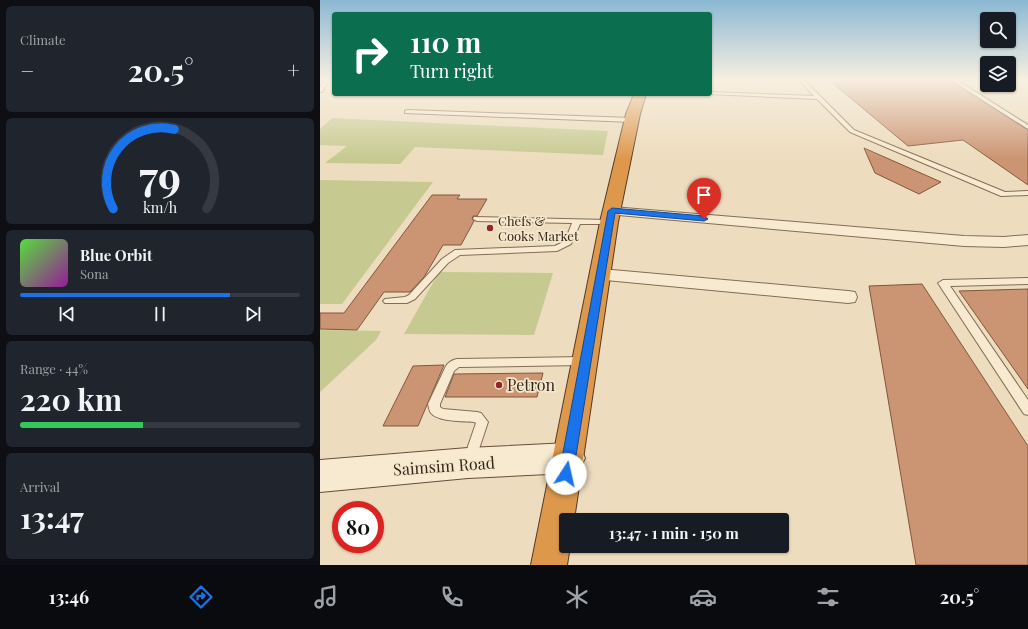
<!DOCTYPE html>
<meta charset="utf-8">
<style>
:root{--surface:#171b24;--page:#20242c;--text:#f1f3f6;--muted:#9ea1a6;--line:#363941;--accent:#1a73e8}
body{margin:0;font-family:"Playfair Display",serif;background:var(--page);color:var(--text);height:100vh;display:flex;flex-direction:column;font-size:15px;white-space:nowrap}
*{box-sizing:border-box;margin:0}
p{font-size:13px;color:var(--muted)}
.icon{flex:none;width:22px;height:22px;fill:none;stroke:currentColor;stroke-width:2;stroke-linecap:round;stroke-linejoin:round}
.map{position:relative;flex:1;overflow:hidden}
.panel{display:flex;flex-direction:column;gap:6px;padding:6px;background:#0d0f14;width:320px}
.panel>*{flex:none}
.hud{position:absolute;left:12px;top:12px;width:380px;height:84px;border-radius:4px;box-shadow:0 1px 3px #0004;background:#0b6e4f;color:#fff;overflow:hidden}
.controls{position:absolute;left:660px;top:12px;display:grid;gap:8px}
.controls a{display:grid;place-items:center;width:36px;height:36px;border-radius:4px;background:var(--surface);box-shadow:0 1px 3px #0004;font-size:20px}
.speed{position:absolute;left:12px;top:501px;display:flex;gap:8px;font-size:20px;font-weight:700;text-align:center}
.speed>*{display:grid;place-content:center;width:52px;height:52px;border-radius:50%;background:var(--surface);box-shadow:0 1px 3px #0004;line-height:1}
.speed .limit{border:6px solid #d22;background:#fff;color:#111}
.pin{position:absolute;display:grid;place-items:center;width:34px;height:34px;color:#fff;margin:-41px -17px;border-radius:50% 50% 50% 0;rotate:-45deg;box-shadow:0 0 4px #0007}
.pin .icon{rotate:45deg}
.me{position:absolute;width:44px;margin:-22px;rotate:10deg;stroke-linejoin:round;filter:drop-shadow(0 0 3px #0008)}
.turn{display:flex;align-items:center;gap:14px;height:84px;padding:0 12px;font-size:18px}
.turn .icon{width:52px;height:52px;stroke-width:2.5}
.turn b{display:block;font-size:28px;line-height:34px}
.big{font-size:30px;font-weight:700;line-height:1.1}
.panel .card{flex:1;display:flex;flex-direction:column;justify-content:center;gap:6px;min-width:0;padding:0 14px;border-radius:6px;background:var(--page)}
.panel .dial{align-items:center;gap:0}
.dial svg{height:104px;overflow:visible;fill:none;stroke:var(--line);stroke-width:7;stroke-linecap:round;text-anchor:middle}
.dial text{fill:var(--text);stroke:none}
.song{display:flex;align-items:center;gap:12px}
.cover{width:48px;height:48px;border-radius:6px;background:linear-gradient(135deg,hsl(110 70% 55%),hsl(300 70% 35%))}
.played{height:4px;border-radius:2px;background:linear-gradient(90deg,var(--accent) 75%,var(--line) 75%)}
.keys{display:flex;justify-content:space-around;direction:ltr}
.heat{display:flex;justify-content:space-between;align-items:center;font-size:22px;direction:ltr}
.charge{height:6px;border-radius:3px;background:linear-gradient(90deg,#34c759 44%,var(--line) 0)}
.trip{position:absolute;left:239px;top:513px;width:230px;height:40px;border-radius:4px;background:var(--surface);box-shadow:0 1px 3px #0004;font-weight:700;line-height:40px;text-align:center}
.menu{display:flex;height:64px;justify-content:space-around;align-items:center;background:#090b0e;color:var(--muted)}
.menu .icon{width:28px;height:28px}
.menu .active{color:var(--accent)}
.menu b{font-size:18px;color:var(--text)}
main{display:flex;flex:1;min-height:0}
.map>svg:first-child{display:block}
</style>
<main>
<section class="panel">
<div class="card"><p>Climate</p>
<div class="heat"><a>−</a><b class="big">20.5°</b><a>+</a></div>
</div>
<div class="card dial"><svg viewBox="0 0 100 80">
<path d="M14 69A42 42 0 1 1 86 69"/>
<path d="M14 69A42 42 0 0 1 61 8" stroke="#1a73e8"/>
<text x="50" y="56" font-size="32" font-weight="700">79</text>
<text x="50" y="72" font-size="11">km/h</text>
</svg></div>
<div class="card">
<div class="song"><i class="cover"></i><div><b>Blue Orbit</b><p>Sona</p></div></div>
<div class="played"></div>
<div class="keys"><svg class="icon" aria-label="previous" viewBox="0 0 24 24"><path d="M18 5L8 12l10 7zM5 5v14"/></svg><svg class="icon" aria-label="pause" viewBox="0 0 24 24"><path d="M8 5v14M16 5v14"/></svg><svg class="icon" aria-label="next" viewBox="0 0 24 24"><path d="M6 5l10 7-10 7zM19 5v14"/></svg></div>
</div>
<div class="card"><p>Range · 44%</p><b class="big">220 km</b><div class="charge"></div></div>
<div class="card"><p>Arrival</p><b class="big">13:47</b></div>
</section>
<div class="map">
<svg width="708" height="565" viewBox="0 0 708 565">
<rect width="100%" height="100%" fill="#eddcbd"/>
<!-- green -->
<g fill="#c6ca91">
<path d="M 12,118 L 288,131 L 283,155 L 95,147 L 80,164 L 5,163 L 27,146 L 0,145 L 0,129 Z"/>
<path d="M 0,180 L 113,182 L 22,304 L 0,304 Z"/>
<path d="M 119,272 L 233,273 L 214,335 L 84,334 Z"/>
<path d="M 0,330 L 61,331 L 56,340 L 0,392 Z"/>
</g>
<!-- building -->
<g fill="#cb9473" stroke="#83563d">
<path d="M 509,80 L 630,80 L 708,130 L 708,185 L 643,140 L 588,146 Z"/>
<path d="M 544,148 L 621,182 L 599,194 L 555,173 Z"/>
<path d="M 112,195 L 140,195 L 137,199 L 167,199 L 157,216 L 153,216 L 152,219 L 154,221 L 141,245 L 123,245 L 104,277 L 90,292 L 64,292 L 37,330 L 0,329 L 0,313 L 24,313 Z"/>
<path d="M 602,284 L 708,446 L 708,565 L 596,565 L 549,286 Z"/>
<path d="M 708,289 L 708,389 L 639,291 Z"/>
<path d="M 124,365 L 98,426 L 63,426 L 93,366 Z"/>
<path d="M 223,373 L 217,397 L 125,397 L 134,374 Z"/>
</g>
<g fill="none" stroke-linecap="round" stroke-linejoin="round">
<!-- lane casing -->
<g stroke="#846d56" stroke-width="2">
<g id="lane">
<path d="M 5,80 L 9,80 L 2,92 L 0,92 L 0,87 Z"/>
<path d="M 479,80 L 484,80 L 534,130 L 685,192 L 708,191 L 708,195 L 681,196 L 530,132 L 497,99 L 388,94 L 390,94 L 390,92 L 494,96 Z"/>
<path d="M 631,80 L 637,80 L 708,125 L 708,129 Z"/>
<path d="M 87,110 L 312,118 L 315,120 L 312,122 L 85,113 L 85,111 Z"/>
<path d="M 154,217 L 289,220 L 293,222 L 289,224 L 260,224 L 251,244 L 237,251 L 140,255 L 128,263 L 95,299 L 87,303 L 65,303 L 63,301 L 65,299 L 85,297 L 89,295 L 122,259 L 135,250 L 235,246 L 245,241 L 252,223 L 157,221 L 153,219 Z"/>
<path d="M 708,278 L 708,284 L 630,286 L 708,400 L 708,415 L 704,414 L 618,283 L 623,280 Z"/>
<path d="M 263,357 L 267,358 L 268,361 L 267,364 L 263,365 L 139,367 L 134,371 L 120,404 L 120,407 L 123,409 L 157,412 L 161,413 L 168,422 L 156,458 L 155,462 L 150,464 L 145,462 L 144,458 L 156,423 L 154,422 C 143,421 118,422 111,413 C 109,411 109,407 108,404 L 125,368 C 127,363 132,360 137,359 Z"/>
</g>
</g>
<!-- street casing -->
<g stroke="#846d56" stroke-width="2">
<g id="street">
<path d="M 292,207 L 644,236 L 684,237 L 708,235 L 708,245 L 684,247 L 644,246 L 287,214 L 285,211 L 287,208 Z"/>
<path d="M 281,269 L 528,291 L 535,292 L 537,297 L 535,302 L 528,303 L 275,279 L 272,275 L 275,271 Z"/>
</g>
</g>
<!-- secondary casing -->
<g stroke="#664e3a" stroke-width="2">
<path id="secondary" d="M 249,443 L 260,448 L 265,458 L 260,468 L 249,473 L 148,478 L 0,492 L 0,460 L 148,448 Z"/>
</g>
<!-- highway casing -->
<g stroke="#513b2b" stroke-width="2">
<path id="highway" d="M 314,94 L 326,94 L 320,114 L 298,222 L 254,520 L 246,520 L 246,546 L 250,546 L 247,565 L 211,565 L 280,222 L 306,114 Z"/>
</g>
<!-- lane -->
<use href="#lane" fill="#f8ead0" fill-rule="evenodd"/>
<!-- street -->
<use href="#street" fill="#f8ead0" fill-rule="evenodd"/>
<!-- secondary -->
<use href="#secondary" fill="#f8ead0" fill-rule="evenodd"/>
<!-- highway -->
<use href="#highway" fill="#dd984c" fill-rule="evenodd"/>
</g>
<!-- sky -->
<linearGradient id="sky" x2="0" y2="1"><stop stop-color="#8bb8d3"/><stop offset="0.5" stop-color="#f7efe1"/><stop offset="1" stop-color="#f7efe1" stop-opacity="0"/></linearGradient>
<rect width="708" height="159" fill="url(#sky)"/>
<!-- route -->
<path fill="#1a73e8" stroke="#114b97" d="M 292,208 L 384,216 L 388,219 L 384,221 L 295,213 L 253,474 L 251,478 L 246,480 L 241,478 L 239,474 L 288,211 Z"/>
<!-- markers -->
<g fill="#92272d" stroke="#f4e7cc" stroke-width="1.5">
<circle cx="170" cy="228" r="4"/>
<circle cx="179" cy="385" r="4"/>
</g>
<g text-anchor="middle" stroke-width="3.5" stroke-linejoin="round" paint-order="stroke">
<!-- poi labels -->
<g font-size="13" fill="#33261b" stroke="#f4e7cc" text-anchor="start">
<text x="178" y="226">Chefs &amp;<tspan x="178" dy="15">Cooks Market</tspan></text>
</g>
<!-- near-poi labels -->
<g font-size="16" fill="#33261b" stroke="#f4e7cc" text-anchor="start">
<text x="187" y="391">Petron</text>
</g>
<!-- near-street labels -->
<g font-size="16" fill="#33261b" stroke="#f4e7cc">
<text transform="translate(124 466) rotate(-4)" y="6">Saimsim Road</text>
</g>
</g>
</svg>
<div class="controls">
<a><svg class="icon" aria-label="search" viewBox="0 0 24 24"><circle cx="10" cy="10" r="6"/><path d="M15 15l6 6"/></svg></a>
<a><svg class="icon" aria-label="layers" viewBox="0 0 24 24"><path d="M12 4l9 5-9 5-9-5zM3 14l9 5 9-5"/></svg></a>
</div>
<div class="speed"><div class="limit">80</div></div>
<div class="pin" style="left:384px;top:219px;background:#d93025"><svg class="icon" aria-label="arrive" viewBox="0 0 24 24"><path d="M6 21V4h12l-3 4 3 4H6"/></svg></div>
<svg class="me" style="left:246px;top:474px" viewBox="-20 -20 40 40"><circle r="19" fill="#fff"/><path d="M0-13L10 11 0 6-10 11z" fill="#1a73e8"/></svg>
<div class="trip">13:47 · 1 min · 150 m</div>
<div class="hud">
<div class="turn"><svg class="icon" aria-label="right" viewBox="0 0 24 24"><path d="M7 20v-9h11M14 6l5 5-5 5"/></svg><div><b>110 m</b>Turn right</div></div>
</div>
</div>
</main>
<nav class="menu">
<b>13:46</b>
<svg class="icon active" aria-label="directions" viewBox="0 0 24 24"><path d="M12 3l9 9-9 9-9-9zM9 14v-3h6M13 9l2 2-2 2"/></svg>
<svg class="icon" aria-label="music" viewBox="0 0 24 24"><path d="M9 18V5l10-2v13"/><circle cx="6" cy="18" r="3"/><circle cx="16" cy="16" r="3"/></svg>
<svg class="icon" aria-label="phone" viewBox="0 0 24 24"><path d="M5 4h4l2 5-3 2q2 4 5 5l2-3 5 2v4C11 20 4 13 5 4z"/></svg>
<svg class="icon" aria-label="climate" viewBox="0 0 24 24"><path d="M12 3v18M4 7l16 10M4 17L20 7"/></svg>
<svg class="icon" aria-label="car" viewBox="0 0 24 24"><path d="M5 17H2v-5l4-1 3-4h7l3 4 3 1v5h-3M9 17h6M6 11h13"/><circle cx="7" cy="17" r="2"/><circle cx="17" cy="17" r="2"/></svg>
<svg class="icon" aria-label="filters" viewBox="0 0 24 24"><path d="M4 7h16M4 17h16"/><circle cx="9" cy="7" r="2"/><circle cx="15" cy="17" r="2"/></svg>
<b>20.5°</b>
</nav>
